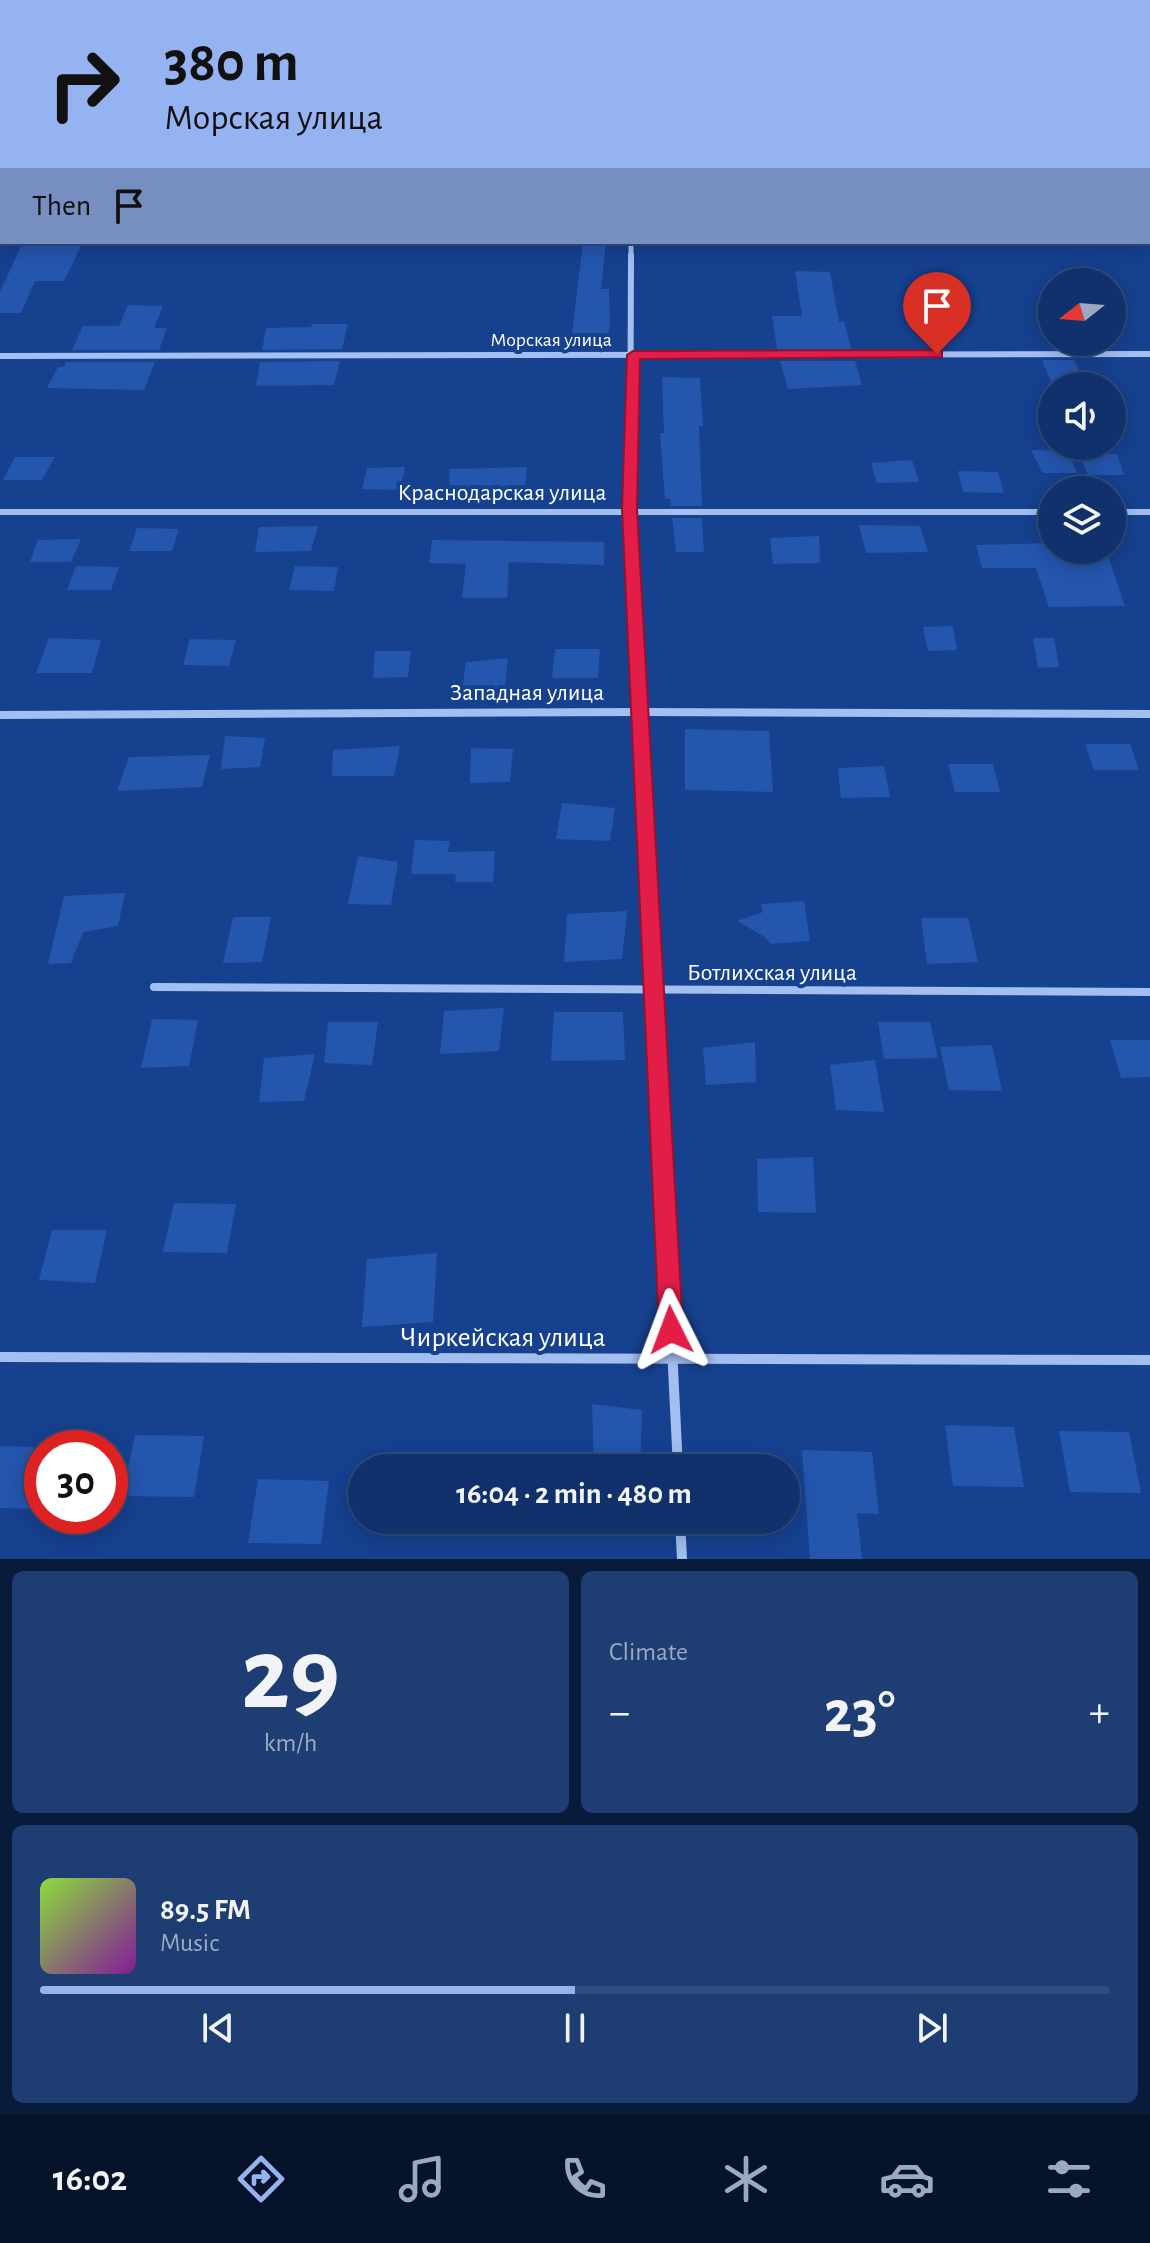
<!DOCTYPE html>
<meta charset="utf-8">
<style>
:root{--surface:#10316b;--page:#1e3d73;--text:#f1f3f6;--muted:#9ca9c1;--line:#304c7e;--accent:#95b2f1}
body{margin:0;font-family:"Alegreya Sans",sans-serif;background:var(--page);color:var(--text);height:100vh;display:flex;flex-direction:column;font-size:30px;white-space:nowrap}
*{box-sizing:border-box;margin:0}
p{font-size:26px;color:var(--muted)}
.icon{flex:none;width:44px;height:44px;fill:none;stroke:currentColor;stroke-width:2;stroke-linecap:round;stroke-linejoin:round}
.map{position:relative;height:1559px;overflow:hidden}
.details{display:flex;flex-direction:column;gap:12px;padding:12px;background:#091b3b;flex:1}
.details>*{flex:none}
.hud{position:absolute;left:0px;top:0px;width:1150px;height:244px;box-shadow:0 4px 20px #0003,0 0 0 2px var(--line);background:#95b2f1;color:#111;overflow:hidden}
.needle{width:52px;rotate:253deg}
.fabs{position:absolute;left:1038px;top:268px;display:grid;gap:16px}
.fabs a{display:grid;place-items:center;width:88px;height:88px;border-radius:50%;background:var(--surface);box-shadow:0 4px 20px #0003,0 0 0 2px var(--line);font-size:40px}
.speed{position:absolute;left:24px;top:1430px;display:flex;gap:16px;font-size:40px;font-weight:700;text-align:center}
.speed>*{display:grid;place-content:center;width:104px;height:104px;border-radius:50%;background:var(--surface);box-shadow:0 4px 20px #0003,0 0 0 2px var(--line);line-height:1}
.speed .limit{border:12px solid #d22;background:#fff;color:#111}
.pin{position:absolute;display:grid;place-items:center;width:68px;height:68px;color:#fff;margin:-82px -34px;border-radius:50% 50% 50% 0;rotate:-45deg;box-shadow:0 0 8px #0007}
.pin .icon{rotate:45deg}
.me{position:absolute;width:88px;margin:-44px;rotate:357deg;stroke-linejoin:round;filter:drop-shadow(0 0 6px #0008)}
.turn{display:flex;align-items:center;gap:28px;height:168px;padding:0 32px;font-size:36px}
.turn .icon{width:104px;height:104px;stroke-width:2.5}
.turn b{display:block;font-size:56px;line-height:68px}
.then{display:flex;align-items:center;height:76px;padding:0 32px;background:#0003;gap:16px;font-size:30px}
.big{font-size:60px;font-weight:600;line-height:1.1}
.details .card{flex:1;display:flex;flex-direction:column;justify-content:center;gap:12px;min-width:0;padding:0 28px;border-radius:12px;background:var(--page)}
.details .dial{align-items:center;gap:0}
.dial b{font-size:104px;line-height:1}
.song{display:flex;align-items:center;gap:24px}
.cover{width:96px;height:96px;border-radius:12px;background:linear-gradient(135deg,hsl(90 70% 55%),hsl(290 70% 35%))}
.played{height:8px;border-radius:4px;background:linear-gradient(90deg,var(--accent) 50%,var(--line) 50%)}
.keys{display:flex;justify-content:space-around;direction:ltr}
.heat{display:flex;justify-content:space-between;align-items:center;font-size:44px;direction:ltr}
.details .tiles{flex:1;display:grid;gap:12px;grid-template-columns:1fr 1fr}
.card:last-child{grid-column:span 2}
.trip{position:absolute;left:348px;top:1454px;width:452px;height:80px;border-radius:40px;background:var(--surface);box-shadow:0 4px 20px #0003,0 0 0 2px var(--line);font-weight:600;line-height:80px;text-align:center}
.dock{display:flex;height:128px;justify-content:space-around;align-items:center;background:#06142b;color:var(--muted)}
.dock .icon{width:56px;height:56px}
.dock .on{color:var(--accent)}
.dock b{font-size:36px;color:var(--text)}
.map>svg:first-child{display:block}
</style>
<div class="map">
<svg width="1150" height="1559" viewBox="0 0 1150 1559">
<rect width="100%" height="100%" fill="#16418f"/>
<!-- building -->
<g fill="#2456ae">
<path d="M 23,242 L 83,242 L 64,281 L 35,281 L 21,313 L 0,313 L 0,292 Z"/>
<path d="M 583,242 L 606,242 L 601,289 L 609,289 L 610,325 L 606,343 L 571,343 Z"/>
<path d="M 795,271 L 830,272 L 839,322 L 844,321 L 851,349 L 777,349 L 772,316 L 802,316 Z"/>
<path d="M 128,305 L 163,306 L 154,328 L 167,328 L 159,350 L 72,350 L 83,326 L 119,326 Z"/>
<path d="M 312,324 L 348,324 L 342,349 L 262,350 L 266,328 L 311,327 Z"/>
<path d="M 1042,360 L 1074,360 L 1086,386 L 1053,386 Z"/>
<path d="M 340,361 L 334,385 L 256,386 L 260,362 Z"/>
<path d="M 780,361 L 855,361 L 862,385 L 788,389 Z"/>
<path d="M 66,362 L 155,362 L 144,390 L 47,388 L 58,367 L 64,367 Z"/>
<path d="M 662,377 L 700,378 L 703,426 L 699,426 L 702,506 L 671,506 L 670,499 L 665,499 L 660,433 L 664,433 Z"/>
<path d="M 1031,450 L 1068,451 L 1077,473 L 1043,473 Z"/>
<path d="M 1079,454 L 1117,454 L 1124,475 L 1088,475 Z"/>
<path d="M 15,457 L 55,457 L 42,480 L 3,480 Z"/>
<path d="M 912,460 L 919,482 L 877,483 L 871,463 Z"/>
<path d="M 405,467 L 400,490 L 362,489 L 367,468 Z"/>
<path d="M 527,467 L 525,488 L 450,488 L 449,469 Z"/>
<path d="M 958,471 L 998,472 L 1004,493 L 963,492 Z"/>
<path d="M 672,518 L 702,518 L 704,552 L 676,552 Z"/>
<path d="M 859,525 L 920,526 L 928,552 L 866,553 Z"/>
<path d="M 318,526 L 311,551 L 255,552 L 259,527 Z"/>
<path d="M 137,528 L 179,529 L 172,551 L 129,551 Z"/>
<path d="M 819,536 L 820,563 L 773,564 L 770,538 Z"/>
<path d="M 81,539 L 71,562 L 30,562 L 38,540 Z"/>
<path d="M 432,540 L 604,542 L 604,565 L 509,562 L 507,598 L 462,598 L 466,564 L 429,563 Z"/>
<path d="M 1052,543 L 1052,550 L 1106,550 L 1125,606 L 1049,607 L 1036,568 L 982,568 L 976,545 Z"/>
<path d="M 76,566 L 119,567 L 111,590 L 67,590 Z"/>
<path d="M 295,566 L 338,567 L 334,591 L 289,590 Z"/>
<path d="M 953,626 L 957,650 L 928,651 L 923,627 Z"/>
<path d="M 49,638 L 101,640 L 92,673 L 36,673 Z"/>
<path d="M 1033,638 L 1054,638 L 1059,667 L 1038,668 Z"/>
<path d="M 190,639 L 236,640 L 229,666 L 183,665 Z"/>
<path d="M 555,649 L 600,649 L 598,678 L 552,678 Z"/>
<path d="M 375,651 L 411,651 L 408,677 L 373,678 Z"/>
<path d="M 508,658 L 505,688 L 462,690 L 466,662 Z"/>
<path d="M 685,729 L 769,731 L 773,792 L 685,790 Z"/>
<path d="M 225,736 L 265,738 L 260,767 L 221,769 Z"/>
<path d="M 1085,744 L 1130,744 L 1139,770 L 1094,770 Z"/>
<path d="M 400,746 L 394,776 L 332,776 L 333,750 Z"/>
<path d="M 471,748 L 513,749 L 510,782 L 470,783 Z"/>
<path d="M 210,755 L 202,787 L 117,791 L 129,757 Z"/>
<path d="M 948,764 L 993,764 L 1000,792 L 955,792 Z"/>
<path d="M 884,766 L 890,797 L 841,798 L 838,768 Z"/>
<path d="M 562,803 L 615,808 L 610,841 L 556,839 Z"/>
<path d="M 415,840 L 450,841 L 448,852 L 495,851 L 493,882 L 455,882 L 456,874 L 411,874 Z"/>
<path d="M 358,856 L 398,862 L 391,905 L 348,904 Z"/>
<path d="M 125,893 L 118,926 L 83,932 L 71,963 L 48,964 L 64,896 Z"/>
<path d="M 804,901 L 810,941 L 770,944 L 765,937 L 737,921 L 763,912 L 761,904 Z"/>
<path d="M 627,911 L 622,959 L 564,962 L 567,914 Z"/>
<path d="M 233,917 L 271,917 L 262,962 L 223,963 Z"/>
<path d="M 921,918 L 968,918 L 978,962 L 927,964 Z"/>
<path d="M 504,1008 L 499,1051 L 440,1054 L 444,1011 Z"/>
<path d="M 554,1012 L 623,1012 L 625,1060 L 551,1061 Z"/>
<path d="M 152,1019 L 198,1020 L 189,1066 L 141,1068 Z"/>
<path d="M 328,1022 L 378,1022 L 372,1065 L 324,1063 Z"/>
<path d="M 878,1022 L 930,1022 L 938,1058 L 884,1059 Z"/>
<path d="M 1110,1040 L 1150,1040 L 1150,1077 L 1121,1078 Z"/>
<path d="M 755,1042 L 756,1082 L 706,1085 L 703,1048 Z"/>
<path d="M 992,1045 L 1002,1091 L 949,1090 L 940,1047 Z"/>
<path d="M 315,1054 L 304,1101 L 259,1102 L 264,1058 Z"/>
<path d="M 875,1060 L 884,1112 L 836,1110 L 830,1065 Z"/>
<path d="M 813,1157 L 816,1213 L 758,1212 L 757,1159 Z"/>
<path d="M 174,1203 L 236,1204 L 227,1253 L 163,1252 Z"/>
<path d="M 52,1230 L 107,1230 L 95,1283 L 39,1280 Z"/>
<path d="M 437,1253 L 433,1322 L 362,1327 L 367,1259 Z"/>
<path d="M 592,1404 L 642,1410 L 640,1468 L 594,1468 Z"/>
<path d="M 945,1425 L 1014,1427 L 1024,1487 L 953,1486 Z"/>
<path d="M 1059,1431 L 1129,1432 L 1141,1493 L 1070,1492 Z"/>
<path d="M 135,1435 L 204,1436 L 194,1497 L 122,1496 Z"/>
<path d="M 0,1446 L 42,1447 L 42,1509 L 0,1508 Z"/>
<path d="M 802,1450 L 872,1452 L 879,1514 L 857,1513 L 862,1559 L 810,1559 Z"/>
<path d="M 258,1479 L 329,1481 L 321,1544 L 248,1543 Z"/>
</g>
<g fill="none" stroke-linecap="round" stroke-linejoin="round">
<!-- minor-far3 -->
<path stroke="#a2bff0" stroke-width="5" d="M 631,242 L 631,257"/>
<!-- minor-far2 -->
<g stroke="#a2bff0" stroke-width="6">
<path d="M 631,255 L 630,509 L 634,587"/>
<path d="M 0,356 L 1150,354"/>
<path d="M 0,512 L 1052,512"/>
<path d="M 1112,512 L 1150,512"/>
</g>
<!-- minor-far1 -->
<g stroke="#a2bff0" stroke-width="8">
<path d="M 634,585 L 655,1012"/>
<path d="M 0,715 L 639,712 L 1150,714"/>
<path d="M 154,987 L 1150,992"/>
</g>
<!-- minor -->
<g stroke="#a2bff0" stroke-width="10">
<path d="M 655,1010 L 678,1468"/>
<path d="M 0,1357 L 1150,1360"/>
<path d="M 680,1520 L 682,1559"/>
</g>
<!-- tertiary -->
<g fill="#a2bff0" fill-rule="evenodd">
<path d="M 27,0 L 35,0 L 26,2 Z"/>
<rect x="0" y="47" width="2" height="7"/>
</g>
</g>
<!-- route -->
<path fill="#e11d48" stroke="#92132f" stroke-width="2" d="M 937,350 L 942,351 L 942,357 L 640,359 L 637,509 L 683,1330 L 680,1337 L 671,1340 L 662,1337 L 659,1330 L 622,509 L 627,355 L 633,351 Z"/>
<g text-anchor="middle" stroke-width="8" stroke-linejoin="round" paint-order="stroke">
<!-- far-street labels -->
<g font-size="20" fill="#fff" stroke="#16418f">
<text x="551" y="346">Морская улица</text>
</g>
<!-- street labels -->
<g font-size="24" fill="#fff" stroke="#16418f">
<text x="502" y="500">Краснодарская улица</text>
<text x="527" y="700">Западная улица</text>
<text x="772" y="980">Ботлихская улица</text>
</g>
<!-- near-street labels -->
<g font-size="28" fill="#fff" stroke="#16418f">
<text x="503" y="1346">Чиркейская улица</text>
</g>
</g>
</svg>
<div class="fabs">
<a><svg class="needle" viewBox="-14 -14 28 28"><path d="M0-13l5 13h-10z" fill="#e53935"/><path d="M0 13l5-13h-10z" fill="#9ca9c1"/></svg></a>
<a><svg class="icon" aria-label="sound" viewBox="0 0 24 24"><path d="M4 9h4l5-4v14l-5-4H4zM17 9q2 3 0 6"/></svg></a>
<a><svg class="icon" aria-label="layers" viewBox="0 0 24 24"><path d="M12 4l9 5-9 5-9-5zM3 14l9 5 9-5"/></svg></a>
</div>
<div class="speed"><div class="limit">30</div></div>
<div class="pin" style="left:937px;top:354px;background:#d93025"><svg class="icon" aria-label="arrive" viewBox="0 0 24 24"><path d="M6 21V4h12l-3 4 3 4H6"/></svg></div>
<svg class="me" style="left:671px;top:1330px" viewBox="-20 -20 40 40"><path d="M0-17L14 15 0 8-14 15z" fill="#e11d48" stroke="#fff" stroke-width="4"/></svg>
<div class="trip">16:04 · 2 min · 480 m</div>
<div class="hud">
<div class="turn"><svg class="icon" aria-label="right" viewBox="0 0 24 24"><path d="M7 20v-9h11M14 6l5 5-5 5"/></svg><div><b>380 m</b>Морская улица</div></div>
<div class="then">Then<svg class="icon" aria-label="arrive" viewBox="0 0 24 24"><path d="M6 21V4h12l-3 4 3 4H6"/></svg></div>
</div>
</div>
<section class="details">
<div class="tiles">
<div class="card dial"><b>29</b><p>km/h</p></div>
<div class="card"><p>Climate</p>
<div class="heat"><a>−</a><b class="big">23°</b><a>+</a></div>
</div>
<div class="card">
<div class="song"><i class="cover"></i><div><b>89.5 FM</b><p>Music</p></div></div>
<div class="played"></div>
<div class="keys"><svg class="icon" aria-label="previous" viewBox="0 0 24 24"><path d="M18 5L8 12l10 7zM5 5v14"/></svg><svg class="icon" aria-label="pause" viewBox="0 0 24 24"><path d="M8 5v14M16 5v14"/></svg><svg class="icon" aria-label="next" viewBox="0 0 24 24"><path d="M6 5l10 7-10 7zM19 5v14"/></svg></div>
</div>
</div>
</section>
<nav class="dock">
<b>16:02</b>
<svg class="icon on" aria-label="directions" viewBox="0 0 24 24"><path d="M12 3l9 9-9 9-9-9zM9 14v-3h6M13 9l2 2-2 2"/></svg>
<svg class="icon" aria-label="music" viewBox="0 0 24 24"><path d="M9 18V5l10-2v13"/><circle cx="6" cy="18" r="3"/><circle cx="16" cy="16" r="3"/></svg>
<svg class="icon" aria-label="phone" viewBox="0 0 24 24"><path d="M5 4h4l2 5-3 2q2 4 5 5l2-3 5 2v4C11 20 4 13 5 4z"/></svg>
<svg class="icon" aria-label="climate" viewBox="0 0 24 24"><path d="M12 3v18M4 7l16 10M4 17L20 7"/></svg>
<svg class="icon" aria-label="car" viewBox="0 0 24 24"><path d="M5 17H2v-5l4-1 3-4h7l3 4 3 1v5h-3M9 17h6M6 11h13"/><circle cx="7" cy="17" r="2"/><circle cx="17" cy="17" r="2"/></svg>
<svg class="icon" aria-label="filters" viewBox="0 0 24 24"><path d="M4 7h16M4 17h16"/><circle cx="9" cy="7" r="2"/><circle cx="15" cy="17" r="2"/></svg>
</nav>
